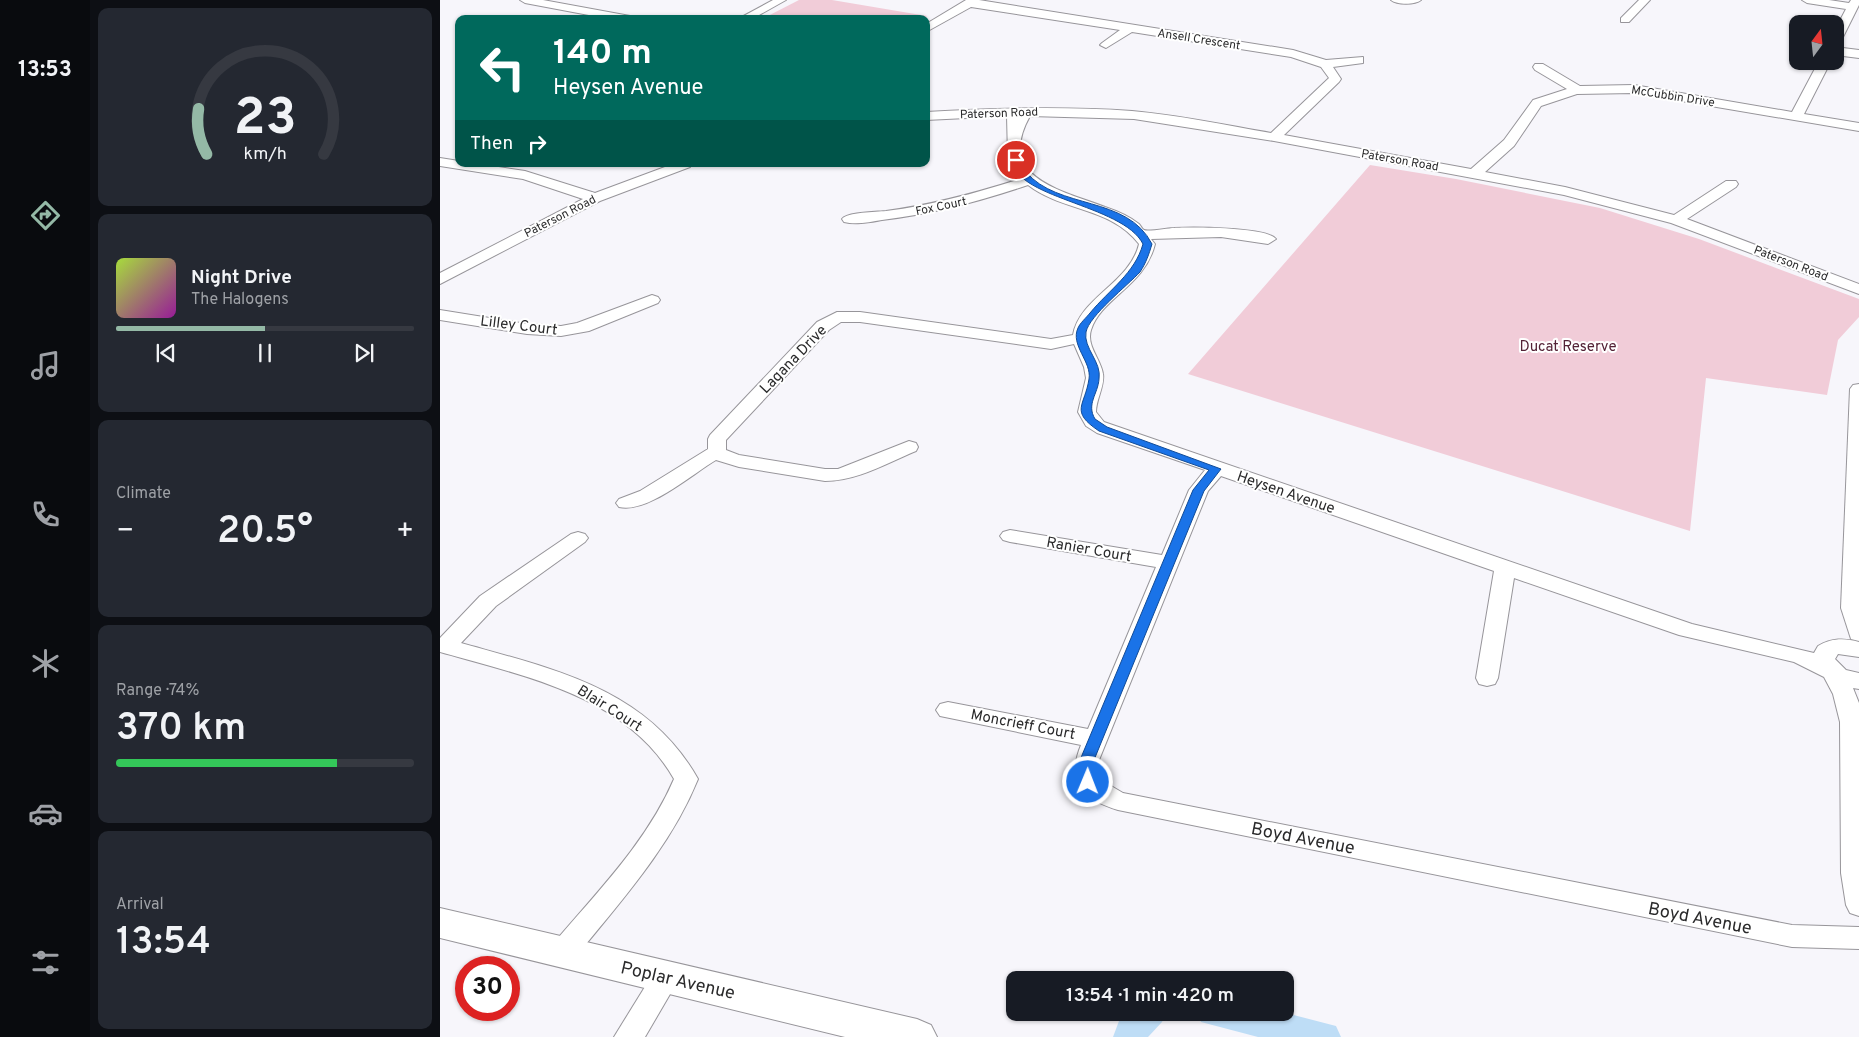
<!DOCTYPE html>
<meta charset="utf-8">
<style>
:root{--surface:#171b24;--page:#242831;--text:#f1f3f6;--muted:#9ea1a6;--line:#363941;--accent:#94b9a6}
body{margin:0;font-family:Overpass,sans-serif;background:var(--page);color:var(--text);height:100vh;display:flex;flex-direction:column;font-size:19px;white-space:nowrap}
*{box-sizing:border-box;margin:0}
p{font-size:16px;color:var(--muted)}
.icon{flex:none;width:28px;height:28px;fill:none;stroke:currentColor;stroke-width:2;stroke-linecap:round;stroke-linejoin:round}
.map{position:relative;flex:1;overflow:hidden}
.details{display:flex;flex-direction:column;gap:8px;padding:8px;background:#0d0f14;width:350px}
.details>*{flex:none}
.top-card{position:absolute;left:15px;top:15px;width:475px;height:152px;border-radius:10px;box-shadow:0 1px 4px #0004;background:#00695c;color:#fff;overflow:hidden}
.needle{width:32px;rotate:15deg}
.buttons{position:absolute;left:1349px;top:15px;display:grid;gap:10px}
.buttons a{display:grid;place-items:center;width:55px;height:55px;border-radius:10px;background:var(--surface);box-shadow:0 1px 4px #0004;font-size:25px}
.speed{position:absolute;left:15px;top:956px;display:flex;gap:10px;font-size:25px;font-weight:700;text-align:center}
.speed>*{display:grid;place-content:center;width:65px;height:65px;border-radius:50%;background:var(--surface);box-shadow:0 1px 4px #0004;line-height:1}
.speed .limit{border:8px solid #d22;background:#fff;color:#111}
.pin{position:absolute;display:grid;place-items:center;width:42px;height:42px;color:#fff;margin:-21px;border:2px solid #fff;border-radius:50%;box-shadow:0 1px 5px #0007}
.me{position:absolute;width:55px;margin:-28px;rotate:1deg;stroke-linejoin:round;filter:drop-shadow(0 0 4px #0008)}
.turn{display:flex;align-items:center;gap:18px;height:105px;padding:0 15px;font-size:22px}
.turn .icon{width:65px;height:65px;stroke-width:2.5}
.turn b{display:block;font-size:35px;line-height:42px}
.then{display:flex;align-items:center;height:48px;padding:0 15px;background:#0003;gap:10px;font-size:19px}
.big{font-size:38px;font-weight:600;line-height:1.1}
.details .widget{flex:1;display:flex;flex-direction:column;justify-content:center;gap:8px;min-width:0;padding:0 18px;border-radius:10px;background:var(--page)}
.details .dial{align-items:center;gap:0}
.dial svg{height:130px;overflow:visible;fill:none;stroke:var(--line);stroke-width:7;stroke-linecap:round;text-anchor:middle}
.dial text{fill:var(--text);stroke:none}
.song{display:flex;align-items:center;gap:15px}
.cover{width:60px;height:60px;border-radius:8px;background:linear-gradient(135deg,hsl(80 70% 55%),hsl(300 70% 35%))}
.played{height:5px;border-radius:2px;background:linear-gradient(90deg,var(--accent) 50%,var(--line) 50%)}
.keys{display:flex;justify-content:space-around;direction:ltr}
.heat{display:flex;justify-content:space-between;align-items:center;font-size:28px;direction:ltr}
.charge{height:8px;border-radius:4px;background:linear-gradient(90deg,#34c759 74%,var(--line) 0)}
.trip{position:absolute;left:566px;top:971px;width:288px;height:50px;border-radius:10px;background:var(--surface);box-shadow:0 1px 4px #0004;font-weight:600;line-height:50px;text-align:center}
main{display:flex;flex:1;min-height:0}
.dock{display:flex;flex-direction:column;width:90px;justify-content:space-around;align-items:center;background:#090b0e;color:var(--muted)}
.dock .icon{width:35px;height:35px}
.dock .selected{color:var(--accent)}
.dock b{font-size:22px;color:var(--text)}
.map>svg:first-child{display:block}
</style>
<main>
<nav class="dock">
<b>13:53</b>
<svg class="icon selected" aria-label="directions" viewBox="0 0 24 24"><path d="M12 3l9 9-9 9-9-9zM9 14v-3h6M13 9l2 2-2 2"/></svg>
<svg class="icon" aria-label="music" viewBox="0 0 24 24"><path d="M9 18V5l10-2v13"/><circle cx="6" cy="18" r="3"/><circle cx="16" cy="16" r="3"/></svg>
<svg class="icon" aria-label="phone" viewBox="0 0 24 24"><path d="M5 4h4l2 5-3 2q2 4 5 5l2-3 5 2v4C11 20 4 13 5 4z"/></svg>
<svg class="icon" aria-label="climate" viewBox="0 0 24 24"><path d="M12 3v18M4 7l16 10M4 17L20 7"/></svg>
<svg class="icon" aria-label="car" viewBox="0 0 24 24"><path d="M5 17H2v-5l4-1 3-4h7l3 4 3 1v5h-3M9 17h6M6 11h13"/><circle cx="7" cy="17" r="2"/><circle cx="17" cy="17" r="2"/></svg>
<svg class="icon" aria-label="filters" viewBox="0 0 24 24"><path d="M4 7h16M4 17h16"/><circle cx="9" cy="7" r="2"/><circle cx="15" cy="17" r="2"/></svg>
</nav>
<section class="details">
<div class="widget dial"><svg viewBox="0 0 100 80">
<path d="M14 69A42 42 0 1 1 86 69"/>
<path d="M14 69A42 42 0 0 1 9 41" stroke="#94b9a6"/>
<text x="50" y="56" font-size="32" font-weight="700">23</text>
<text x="50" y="72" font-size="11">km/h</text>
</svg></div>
<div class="widget">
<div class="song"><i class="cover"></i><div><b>Night Drive</b><p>The Halogens</p></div></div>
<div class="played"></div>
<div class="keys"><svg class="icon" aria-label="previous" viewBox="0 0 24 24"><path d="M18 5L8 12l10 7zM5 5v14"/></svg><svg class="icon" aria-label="pause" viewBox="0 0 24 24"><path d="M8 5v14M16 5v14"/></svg><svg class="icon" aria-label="next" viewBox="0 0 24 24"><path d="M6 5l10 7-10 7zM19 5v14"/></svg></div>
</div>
<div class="widget"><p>Climate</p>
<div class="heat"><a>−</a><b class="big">20.5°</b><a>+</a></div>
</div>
<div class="widget"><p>Range · 74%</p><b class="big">370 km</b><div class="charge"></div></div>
<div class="widget"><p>Arrival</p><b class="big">13:54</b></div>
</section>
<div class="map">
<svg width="1419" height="1037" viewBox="0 0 1419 1037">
<rect width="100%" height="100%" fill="#f7f6fb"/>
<!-- green -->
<g fill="#f1ccd8">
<path d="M 359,0 L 392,0 L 487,16 L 482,19 L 322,19 Z"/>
<path d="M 930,165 L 1016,179 L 1160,208 L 1259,239 L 1419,299 L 1419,317 L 1398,340 L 1387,395 L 1266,378 L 1250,531 L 748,374 Z"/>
</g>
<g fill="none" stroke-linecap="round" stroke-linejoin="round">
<!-- canal -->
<g fill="#beddf6" fill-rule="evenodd">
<path d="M 687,1012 L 727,1012 L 722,1022 L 708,1037 L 673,1037 L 679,1021 Z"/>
<path d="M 756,1012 L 842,1012 L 896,1026 L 901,1037 L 818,1037 L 761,1022 Z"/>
</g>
<!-- street casing -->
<g stroke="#97959a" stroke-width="2">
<g id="street">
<path d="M 80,0 L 103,0 L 190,16 L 195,19 L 170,19 L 85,3 Z"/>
<path d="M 333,0 L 346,0 L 312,19 L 298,19 Z"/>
<path d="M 526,0 L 539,0 L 853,50 L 886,60 L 923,57 L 923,63 L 893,67 L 901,79 L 899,82 L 844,135 L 1031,169 L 1064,140 L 1093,100 L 1127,89 L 1095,70 L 1093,67 L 1095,64 L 1103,64 L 1140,86 L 1194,85 L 1352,112 L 1379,61 L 1391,61 L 1364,114 L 1419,123 L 1419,131 L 1194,93 L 1137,94 L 1101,106 L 1074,146 L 1045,172 L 1125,187 L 1234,215 L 1286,181 L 1296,181 L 1298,184 L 1296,187 L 1247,219 L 1419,284 L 1419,294 L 1231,223 L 1124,195 L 834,141 L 694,119 L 590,116 C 555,178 621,190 665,207 C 677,211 689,216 699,224 C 701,226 702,229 704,230 C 708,232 729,228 734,228 C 751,227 827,227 836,239 L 828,244 L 781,237 L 711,239 L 715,244 C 705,286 661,298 651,330 C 646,346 661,359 663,374 C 665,386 656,399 656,412 L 664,422 L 1252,624 L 1374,653 L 1378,646 C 1392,638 1404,638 1419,642 L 1419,657 L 1398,654 L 1395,659 L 1406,670 L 1419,673 L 1419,689 L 1413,688 L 1419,703 L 1419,916 L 1410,913 L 1406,905 L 1401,873 L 1400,722 L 1393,694 L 1384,677 L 1354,662 L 1239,635 L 1074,578 L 1058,678 L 1055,684 L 1047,686 L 1039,684 L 1036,678 L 1054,571 L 781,476 L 768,491 L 659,760 L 661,780 L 683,793 L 1352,925 L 1419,927 L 1419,949 L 1352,947 L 678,810 C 642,799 626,782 641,745 L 500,716 L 496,710 L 500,704 L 508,702 L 648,729 L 716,567 L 570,542 L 563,540 L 560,536 L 563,532 L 570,530 L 722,555 L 749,490 L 765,470 L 657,433 L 646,426 L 638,412 L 646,378 L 644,367 L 634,344 L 611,349 L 420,322 L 401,322 L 389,330 L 286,440 L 286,450 L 299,455 L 385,469 L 398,469 L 469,441 L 476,443 L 478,447 L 476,451 C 447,463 417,481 385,481 L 299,467 L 276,460 C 252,474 207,514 179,507 L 176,503 L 179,499 L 200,491 L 268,449 L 268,439 L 270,435 L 377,322 L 397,312 L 420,312 L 611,339 L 633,335 C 639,298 690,283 699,244 C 671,207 623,212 588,185 C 541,201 492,214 442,220 C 430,222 416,225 404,222 L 402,219 C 407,212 436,212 446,211 C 492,205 536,193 580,179 L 568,156 L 567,116 L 486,120 L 486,112 C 555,108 623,106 692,111 C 738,115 785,125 831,133 L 889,78 L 881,67 L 851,57 L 692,32 L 666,48 L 660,45 L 662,43 L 680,30 L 531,7 L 486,32 L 486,24 Z"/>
<path d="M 951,0 L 981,0 C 975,5 957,5 951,0 Z"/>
<path d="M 1199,0 L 1210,0 L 1189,22 L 1181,22 L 1181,18 Z"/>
<path d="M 1362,0 L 1389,0 L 1409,3 L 1411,0 L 1419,0 L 1419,5 L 1401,41 L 1395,44 L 1395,30 L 1406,9 L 1367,3 Z"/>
<path d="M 1395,47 L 1419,50 L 1419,58 L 1395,55 Z"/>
<path d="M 0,158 L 19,161 L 19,164 L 39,164 L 85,171 L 155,193 L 233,164 L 252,164 L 250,167 L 160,201 L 0,284 L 0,273 L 143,199 L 83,179 L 0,166 Z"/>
<path d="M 212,295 L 218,297 L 220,300 L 218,303 L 149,331 L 121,336 L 87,334 L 0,320 L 0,310 L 87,324 L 121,326 L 137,323 Z"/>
<path d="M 1419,384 L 1419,641 L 1411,639 L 1401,608 L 1410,389 L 1413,385 Z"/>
<path d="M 138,532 L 145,534 L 148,538 L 145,542 L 56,606 L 21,643 C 113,669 207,688 258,779 C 230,848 179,903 133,960 L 123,963 L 113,960 L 109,952 L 113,944 C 157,892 207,842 234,779 C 187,696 84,676 0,652 L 0,638 L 40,596 L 131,534 Z"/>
<path d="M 226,965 L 236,969 L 240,977 L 205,1037 L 174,1037 L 216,969 Z"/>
</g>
</g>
<!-- secondary casing -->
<g stroke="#97959a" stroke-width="2">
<path id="secondary" d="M 0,908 L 477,1019 L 491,1025 L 497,1037 L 405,1037 L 0,938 Z"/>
</g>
<!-- street -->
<use href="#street" fill="#fff" fill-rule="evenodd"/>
<!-- secondary -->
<use href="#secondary" fill="#fff" fill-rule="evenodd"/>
</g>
<!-- route -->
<path fill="#1a73e8" stroke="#114b97" d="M 573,158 L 579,158 C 581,162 583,168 586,172 C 618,210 687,195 712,244 C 709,254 706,263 700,272 C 688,285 649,316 646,332 C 643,348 662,362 659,379 C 658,394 646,404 655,419 L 667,427 L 781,469 L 764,491 L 654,760 L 653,772 L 655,782 L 648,788 L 641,782 L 639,772 L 640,760 L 753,490 L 769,470 L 659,431 C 629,411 645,406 649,379 C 652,362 630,345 638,328 C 640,323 646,318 650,313 C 669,290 695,273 703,244 C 683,204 569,198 573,158 Z"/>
<g text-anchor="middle" stroke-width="4" stroke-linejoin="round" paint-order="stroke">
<!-- far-street labels -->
<g font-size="12" fill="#2a2a2b" stroke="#fff">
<text transform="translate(759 39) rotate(9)" y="4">Ansell Crescent</text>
<text transform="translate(1233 96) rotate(9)" y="4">McCubbin Drive</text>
<text transform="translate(559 113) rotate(-2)" y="4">Paterson Road</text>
<text transform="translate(960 160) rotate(10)" y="4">Paterson Road</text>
<text transform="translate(501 206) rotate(-12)" y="4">Fox Court</text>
<text transform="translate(120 216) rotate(-27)" y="4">Paterson Road</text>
<text transform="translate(1351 263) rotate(21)" y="4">Paterson Road</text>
</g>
<!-- street labels -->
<g font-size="15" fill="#2a2a2b" stroke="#fff">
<text transform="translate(79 325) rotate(7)" y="5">Lilley Court</text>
<text transform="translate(353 359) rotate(-46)" y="5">Lagana Drive</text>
<text transform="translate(846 492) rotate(19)" y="5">Heysen Avenue</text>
<text transform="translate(649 549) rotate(10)" y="5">Ranier Court</text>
<text transform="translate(170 708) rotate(32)" y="5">Blair Court</text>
<text transform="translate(583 724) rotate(11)" y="5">Moncrieff Court</text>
</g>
<!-- park labels -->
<g font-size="15" fill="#542236" stroke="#fff">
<text x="1128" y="351">Ducat Reserve</text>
</g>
<!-- near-street labels -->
<g font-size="18" fill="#2a2a2b" stroke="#fff">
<text transform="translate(863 838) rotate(11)" y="6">Boyd Avenue</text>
<text transform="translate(1260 918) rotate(11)" y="6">Boyd Avenue</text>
<text transform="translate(238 980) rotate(13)" y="6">Poplar Avenue</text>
</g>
</g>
</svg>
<div class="buttons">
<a><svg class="needle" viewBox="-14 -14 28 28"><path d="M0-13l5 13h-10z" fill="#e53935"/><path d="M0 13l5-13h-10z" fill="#9ea1a6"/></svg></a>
</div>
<div class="speed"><div class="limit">30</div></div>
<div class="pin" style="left:576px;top:160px;background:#d93025"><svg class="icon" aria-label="arrive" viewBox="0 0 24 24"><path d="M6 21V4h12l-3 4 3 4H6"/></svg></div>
<svg class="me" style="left:648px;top:782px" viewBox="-20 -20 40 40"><circle r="17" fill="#1a73e8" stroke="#fff" stroke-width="3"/><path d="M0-11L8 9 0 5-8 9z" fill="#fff"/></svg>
<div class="trip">13:54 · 1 min · 420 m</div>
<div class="top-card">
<div class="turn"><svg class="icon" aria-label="left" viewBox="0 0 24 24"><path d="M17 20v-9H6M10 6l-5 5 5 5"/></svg><div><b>140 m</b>Heysen Avenue</div></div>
<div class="then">Then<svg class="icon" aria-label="right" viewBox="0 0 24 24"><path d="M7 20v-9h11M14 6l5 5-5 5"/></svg></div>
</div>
</div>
</main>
